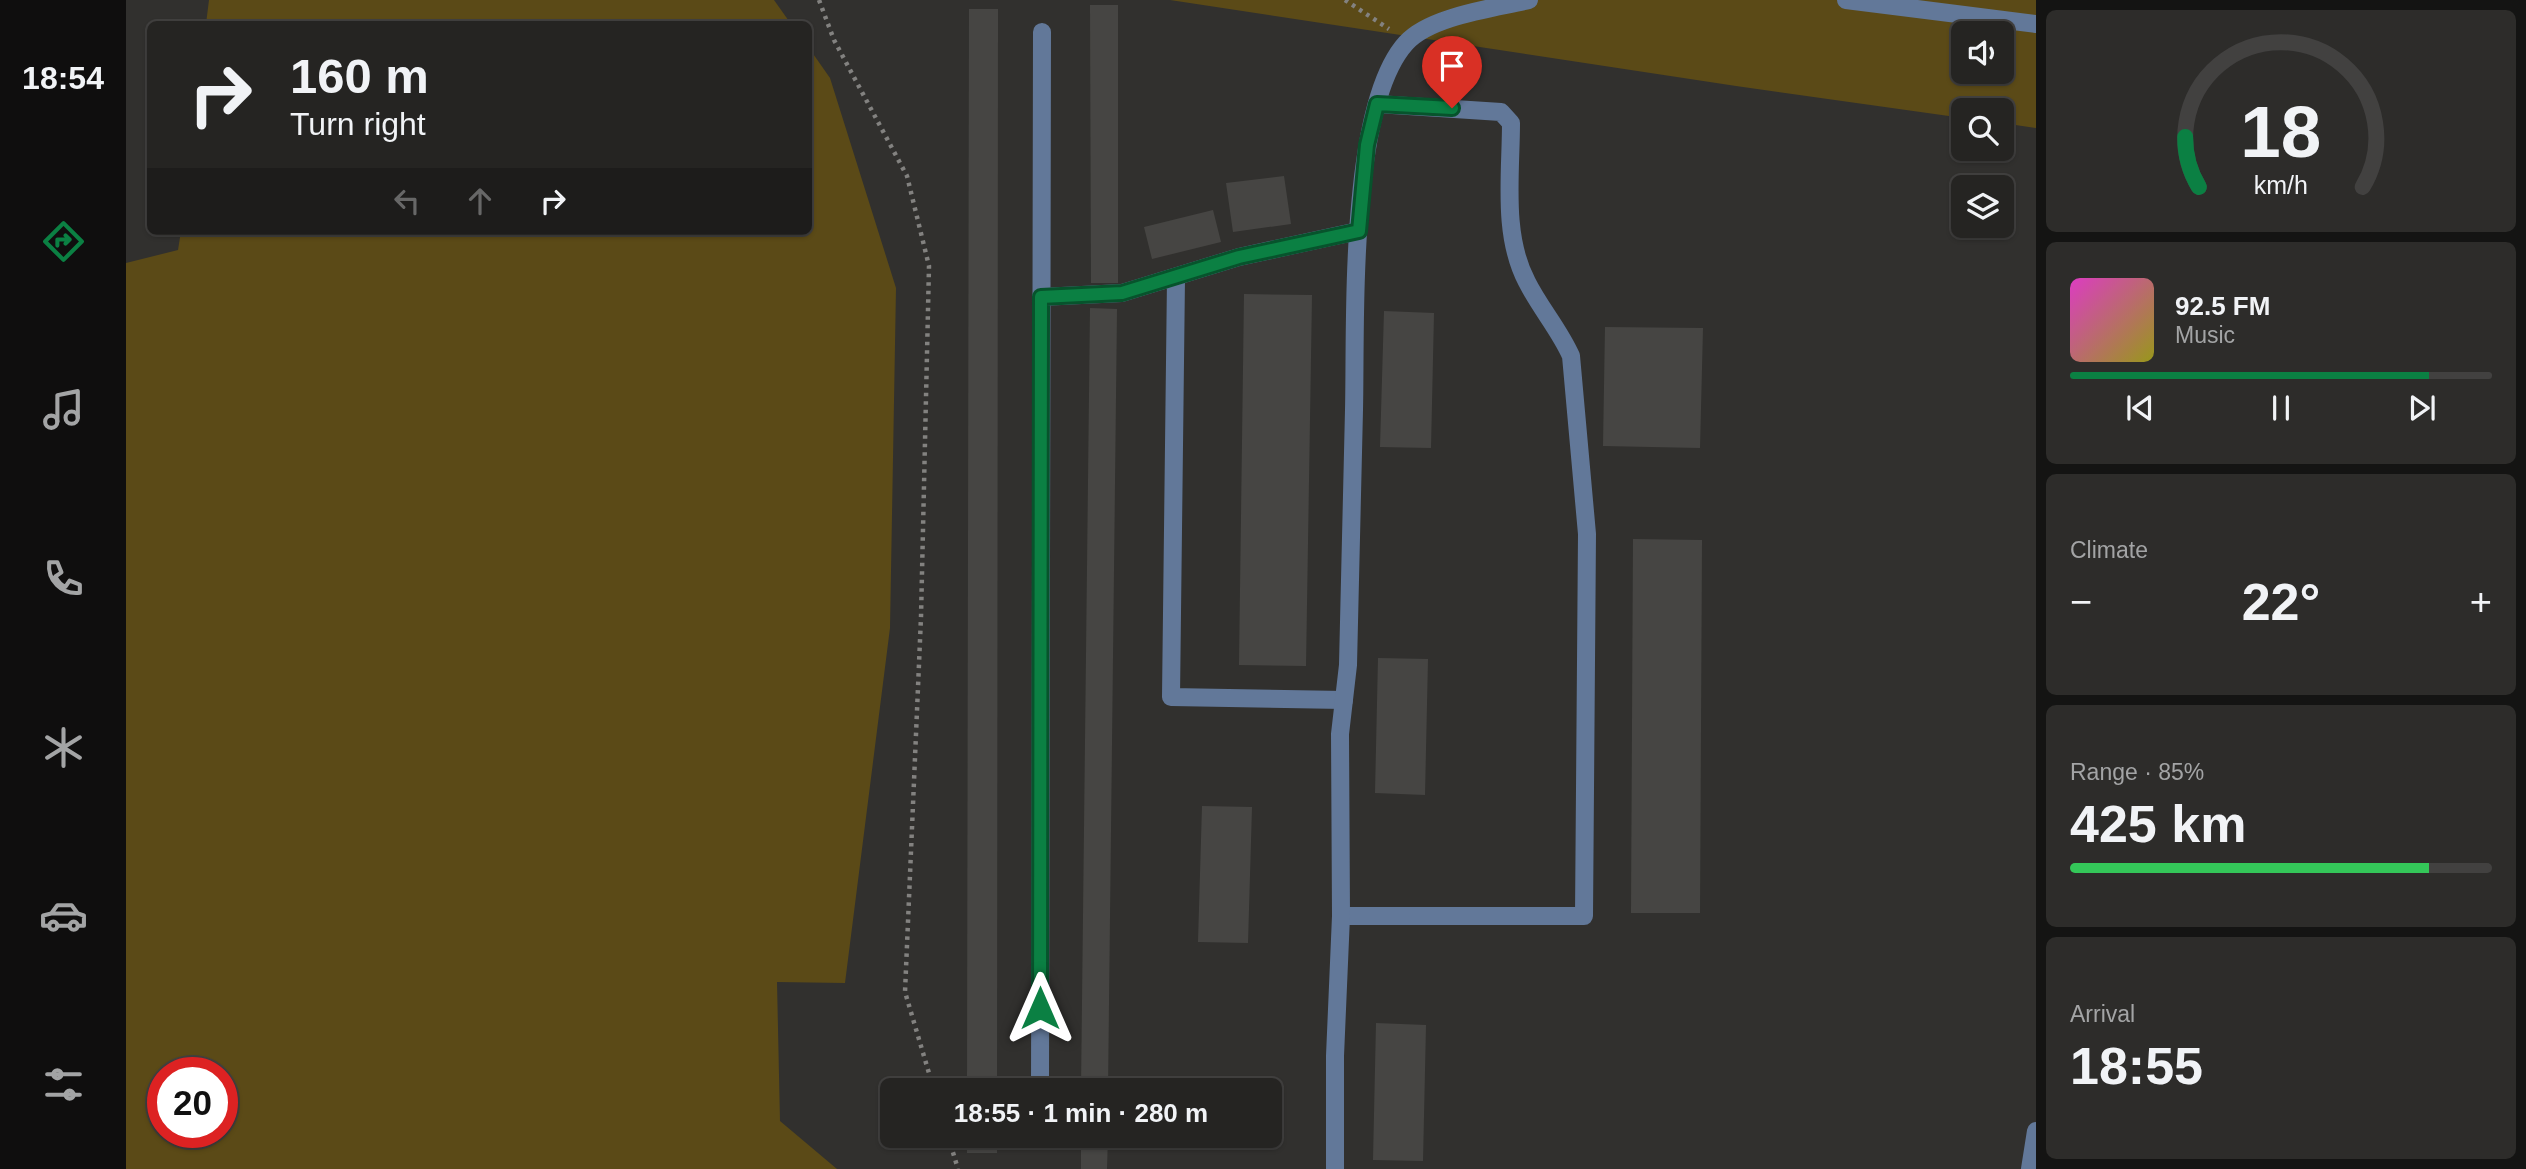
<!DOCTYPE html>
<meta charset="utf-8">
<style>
:root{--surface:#252422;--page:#2d2c2a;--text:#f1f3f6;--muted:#a3a4a5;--line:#424140;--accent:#0b8043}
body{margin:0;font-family:Helvetica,sans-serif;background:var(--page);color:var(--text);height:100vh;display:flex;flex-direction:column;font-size:26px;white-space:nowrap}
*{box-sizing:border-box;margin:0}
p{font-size:23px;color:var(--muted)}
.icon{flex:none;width:38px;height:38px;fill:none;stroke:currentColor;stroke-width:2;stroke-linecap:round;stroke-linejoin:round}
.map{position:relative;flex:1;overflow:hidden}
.side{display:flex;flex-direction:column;gap:10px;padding:10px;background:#141413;width:490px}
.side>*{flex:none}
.hud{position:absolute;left:21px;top:21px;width:665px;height:214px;border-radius:10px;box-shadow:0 2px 5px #0004,0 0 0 2px var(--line);background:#252422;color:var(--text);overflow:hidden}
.buttons{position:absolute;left:1825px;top:21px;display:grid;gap:14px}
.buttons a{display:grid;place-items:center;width:63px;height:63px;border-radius:10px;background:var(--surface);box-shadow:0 2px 5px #0004,0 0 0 2px var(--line);font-size:35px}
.speed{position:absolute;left:21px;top:1057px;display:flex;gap:14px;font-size:35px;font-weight:700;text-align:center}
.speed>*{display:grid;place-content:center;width:91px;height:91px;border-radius:50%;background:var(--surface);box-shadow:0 2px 5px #0004,0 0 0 2px var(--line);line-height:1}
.speed .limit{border:10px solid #d22;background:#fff;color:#111}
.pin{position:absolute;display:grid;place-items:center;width:60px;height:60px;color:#fff;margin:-72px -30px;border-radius:50% 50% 50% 0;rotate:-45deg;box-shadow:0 0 7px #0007}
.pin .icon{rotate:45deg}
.me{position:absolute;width:77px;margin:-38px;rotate:0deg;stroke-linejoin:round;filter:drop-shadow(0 0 5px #0008)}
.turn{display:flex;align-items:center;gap:24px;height:147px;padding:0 28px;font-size:32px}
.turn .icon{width:91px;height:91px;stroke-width:2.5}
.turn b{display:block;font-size:49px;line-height:60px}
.lanes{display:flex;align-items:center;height:66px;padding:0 28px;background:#0003;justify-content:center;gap:35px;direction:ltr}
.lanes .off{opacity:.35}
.big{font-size:52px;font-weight:700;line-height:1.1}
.side .tile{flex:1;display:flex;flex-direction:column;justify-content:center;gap:10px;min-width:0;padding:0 24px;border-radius:10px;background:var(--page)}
.side .dial{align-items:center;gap:0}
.dial svg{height:182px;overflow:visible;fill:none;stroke:var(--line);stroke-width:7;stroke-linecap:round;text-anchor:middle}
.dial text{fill:var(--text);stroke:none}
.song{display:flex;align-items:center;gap:21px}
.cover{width:84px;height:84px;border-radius:10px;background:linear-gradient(135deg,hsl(310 70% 55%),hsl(60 70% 35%))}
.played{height:7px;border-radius:4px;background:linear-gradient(90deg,var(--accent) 85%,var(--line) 85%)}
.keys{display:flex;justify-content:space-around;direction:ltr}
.heat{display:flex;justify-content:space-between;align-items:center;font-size:38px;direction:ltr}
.charge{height:10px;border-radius:5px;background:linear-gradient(90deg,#34c759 85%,var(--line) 0)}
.trip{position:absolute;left:754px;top:1078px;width:402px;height:70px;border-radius:10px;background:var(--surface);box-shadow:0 2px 5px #0004,0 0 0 2px var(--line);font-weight:700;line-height:70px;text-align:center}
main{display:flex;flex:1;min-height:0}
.menu{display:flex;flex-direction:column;width:126px;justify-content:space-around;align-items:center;background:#0f0e0e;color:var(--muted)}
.menu .icon{width:49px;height:49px}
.menu .current{color:var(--accent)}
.menu b{font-size:32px;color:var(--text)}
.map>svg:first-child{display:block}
</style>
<main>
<nav class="menu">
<b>18:54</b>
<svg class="icon current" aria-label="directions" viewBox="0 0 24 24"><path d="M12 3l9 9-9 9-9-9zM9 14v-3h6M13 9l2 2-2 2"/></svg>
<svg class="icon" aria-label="music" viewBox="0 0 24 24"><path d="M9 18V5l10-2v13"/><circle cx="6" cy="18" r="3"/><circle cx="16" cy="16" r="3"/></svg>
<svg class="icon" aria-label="phone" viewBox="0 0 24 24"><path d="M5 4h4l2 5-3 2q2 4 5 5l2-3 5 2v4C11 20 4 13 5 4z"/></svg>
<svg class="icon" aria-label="climate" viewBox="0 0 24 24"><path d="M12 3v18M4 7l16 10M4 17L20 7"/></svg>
<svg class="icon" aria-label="car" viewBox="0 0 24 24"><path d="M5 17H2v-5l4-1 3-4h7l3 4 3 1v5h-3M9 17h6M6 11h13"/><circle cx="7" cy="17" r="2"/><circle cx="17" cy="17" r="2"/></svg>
<svg class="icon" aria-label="filters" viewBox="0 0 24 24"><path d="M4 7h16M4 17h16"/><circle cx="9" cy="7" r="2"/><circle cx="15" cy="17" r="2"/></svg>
</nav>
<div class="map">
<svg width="1910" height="1169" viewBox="0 0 1910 1169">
<rect width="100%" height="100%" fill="#31302e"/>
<!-- green -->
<g fill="#5b4a17" fill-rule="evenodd">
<path d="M 83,0 L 648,0 L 665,24 L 80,24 Z"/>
<path d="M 1044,0 L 1910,0 L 1910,128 L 1876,123 L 1876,110 L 1838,110 L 1837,118 L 1610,86 ZM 1838,33 L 1876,33 L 1876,72 L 1838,72 Z"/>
<path d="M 683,48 L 704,78 L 770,288 L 764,628 L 719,983 L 651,982 L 654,1121 L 711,1169 L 0,1169 L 0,263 L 52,250 L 55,231 L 682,231 ZM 37,1073 L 96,1073 L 96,1132 L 37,1132 Z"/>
</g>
<!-- building -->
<g fill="#464543">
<path d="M 964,5 L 992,5 L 992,283 L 965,283 Z"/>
<path d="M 843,9 L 872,9 L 871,1090 L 841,1090 Z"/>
<path d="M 1158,176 L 1165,224 L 1107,232 L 1100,183 Z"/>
<path d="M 1087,210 L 1095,242 L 1026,259 L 1018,227 Z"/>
<path d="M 1118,294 L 1186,295 L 1180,666 L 1113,665 Z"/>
<path d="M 964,308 L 991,309 L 982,1090 L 955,1090 Z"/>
<path d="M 1258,311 L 1308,313 L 1305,448 L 1254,447 Z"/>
<path d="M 1479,327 L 1577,328 L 1574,448 L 1477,446 Z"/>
<path d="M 1507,539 L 1576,540 L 1574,913 L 1505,913 Z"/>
<path d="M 1252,658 L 1302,659 L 1299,795 L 1249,793 Z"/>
<path d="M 1076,806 L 1126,807 L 1122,943 L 1072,942 Z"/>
<path d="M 1250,1023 L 1300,1025 L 1297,1161 L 1247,1160 Z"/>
<rect x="841" y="1136" width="30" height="17"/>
<path d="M 955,1136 L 982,1136 L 981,1169 L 955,1169 Z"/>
</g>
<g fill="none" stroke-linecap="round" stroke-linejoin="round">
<!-- path -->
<g stroke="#838280" stroke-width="4.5" stroke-dasharray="3.5 5" stroke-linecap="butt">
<path d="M 693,0 L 708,40 L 781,176 L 803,266 L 795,617 L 779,992 L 808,1090"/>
<path d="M 1219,0 L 1263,29"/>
<path d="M 822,1136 L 832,1169"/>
</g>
<!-- minor -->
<g stroke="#627899" stroke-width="18">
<path d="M 1720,0 L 1910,24"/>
<path d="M 1050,278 L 1045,697 L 1218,700"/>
<path d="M 915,297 L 996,293 L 1113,257 L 1232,231"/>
<path d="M 1215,916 L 1458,916 L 1461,534 L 1445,356 C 1433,329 1414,308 1401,282 C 1376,235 1385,174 1385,123 L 1375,112 L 1251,104"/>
<path d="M 914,1090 L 916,32"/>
<path d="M 1209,1169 L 1209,1056 L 1215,916 L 1214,734 L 1222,665 C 1224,580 1226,495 1228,410 C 1230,324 1222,107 1280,43 C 1304,16 1369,8 1403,0"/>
<path d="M 1904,1169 L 1910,1131"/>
</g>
</g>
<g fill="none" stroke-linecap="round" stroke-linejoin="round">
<!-- route casing -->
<g stroke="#07532c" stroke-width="18">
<path id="route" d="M 914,1008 L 915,297 L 996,293 L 1113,257 L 1233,231 L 1241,145 L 1251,104 L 1326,108"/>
</g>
<!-- route -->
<use href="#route" stroke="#0b8043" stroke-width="12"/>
</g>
</svg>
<div class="buttons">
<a><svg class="icon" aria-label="sound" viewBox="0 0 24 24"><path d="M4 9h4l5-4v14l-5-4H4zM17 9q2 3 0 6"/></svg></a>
<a><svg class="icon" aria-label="search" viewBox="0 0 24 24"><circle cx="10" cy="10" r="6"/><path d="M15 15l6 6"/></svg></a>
<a><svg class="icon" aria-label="layers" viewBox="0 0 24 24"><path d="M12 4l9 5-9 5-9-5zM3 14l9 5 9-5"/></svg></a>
</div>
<div class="speed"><div class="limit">20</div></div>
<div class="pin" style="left:1326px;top:108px;background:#d93025"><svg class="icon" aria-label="arrive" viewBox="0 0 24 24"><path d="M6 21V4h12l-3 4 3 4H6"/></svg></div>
<svg class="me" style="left:914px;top:1008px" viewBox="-20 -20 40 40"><path d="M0-17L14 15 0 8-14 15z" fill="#0b8043" stroke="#fff" stroke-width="4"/></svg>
<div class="trip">18:55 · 1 min · 280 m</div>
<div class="hud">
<div class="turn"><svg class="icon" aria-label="right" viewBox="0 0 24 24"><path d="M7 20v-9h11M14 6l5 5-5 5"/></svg><div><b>160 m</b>Turn right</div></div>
<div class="lanes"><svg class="icon off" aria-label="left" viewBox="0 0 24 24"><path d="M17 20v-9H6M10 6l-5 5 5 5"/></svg><svg class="icon off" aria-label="ahead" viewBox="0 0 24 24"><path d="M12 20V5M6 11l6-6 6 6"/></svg><svg class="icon" aria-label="right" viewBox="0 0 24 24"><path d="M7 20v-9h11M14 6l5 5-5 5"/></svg></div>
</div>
</div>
<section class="side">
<div class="tile dial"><svg viewBox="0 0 100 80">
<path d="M14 69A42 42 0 1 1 86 69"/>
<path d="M14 69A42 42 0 0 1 8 47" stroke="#0b8043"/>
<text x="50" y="56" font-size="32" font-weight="700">18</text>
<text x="50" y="72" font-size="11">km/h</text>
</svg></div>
<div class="tile">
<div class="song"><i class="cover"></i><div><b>92.5 FM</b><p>Music</p></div></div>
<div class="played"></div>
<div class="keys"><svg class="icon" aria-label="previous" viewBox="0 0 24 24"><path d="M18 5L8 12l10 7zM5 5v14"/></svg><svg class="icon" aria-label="pause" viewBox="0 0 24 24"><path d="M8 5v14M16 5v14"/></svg><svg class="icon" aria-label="next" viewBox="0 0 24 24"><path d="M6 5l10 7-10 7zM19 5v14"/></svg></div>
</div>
<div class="tile"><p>Climate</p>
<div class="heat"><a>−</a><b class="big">22°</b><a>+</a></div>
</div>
<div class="tile"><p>Range · 85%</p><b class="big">425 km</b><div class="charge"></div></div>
<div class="tile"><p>Arrival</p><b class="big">18:55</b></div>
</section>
</main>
